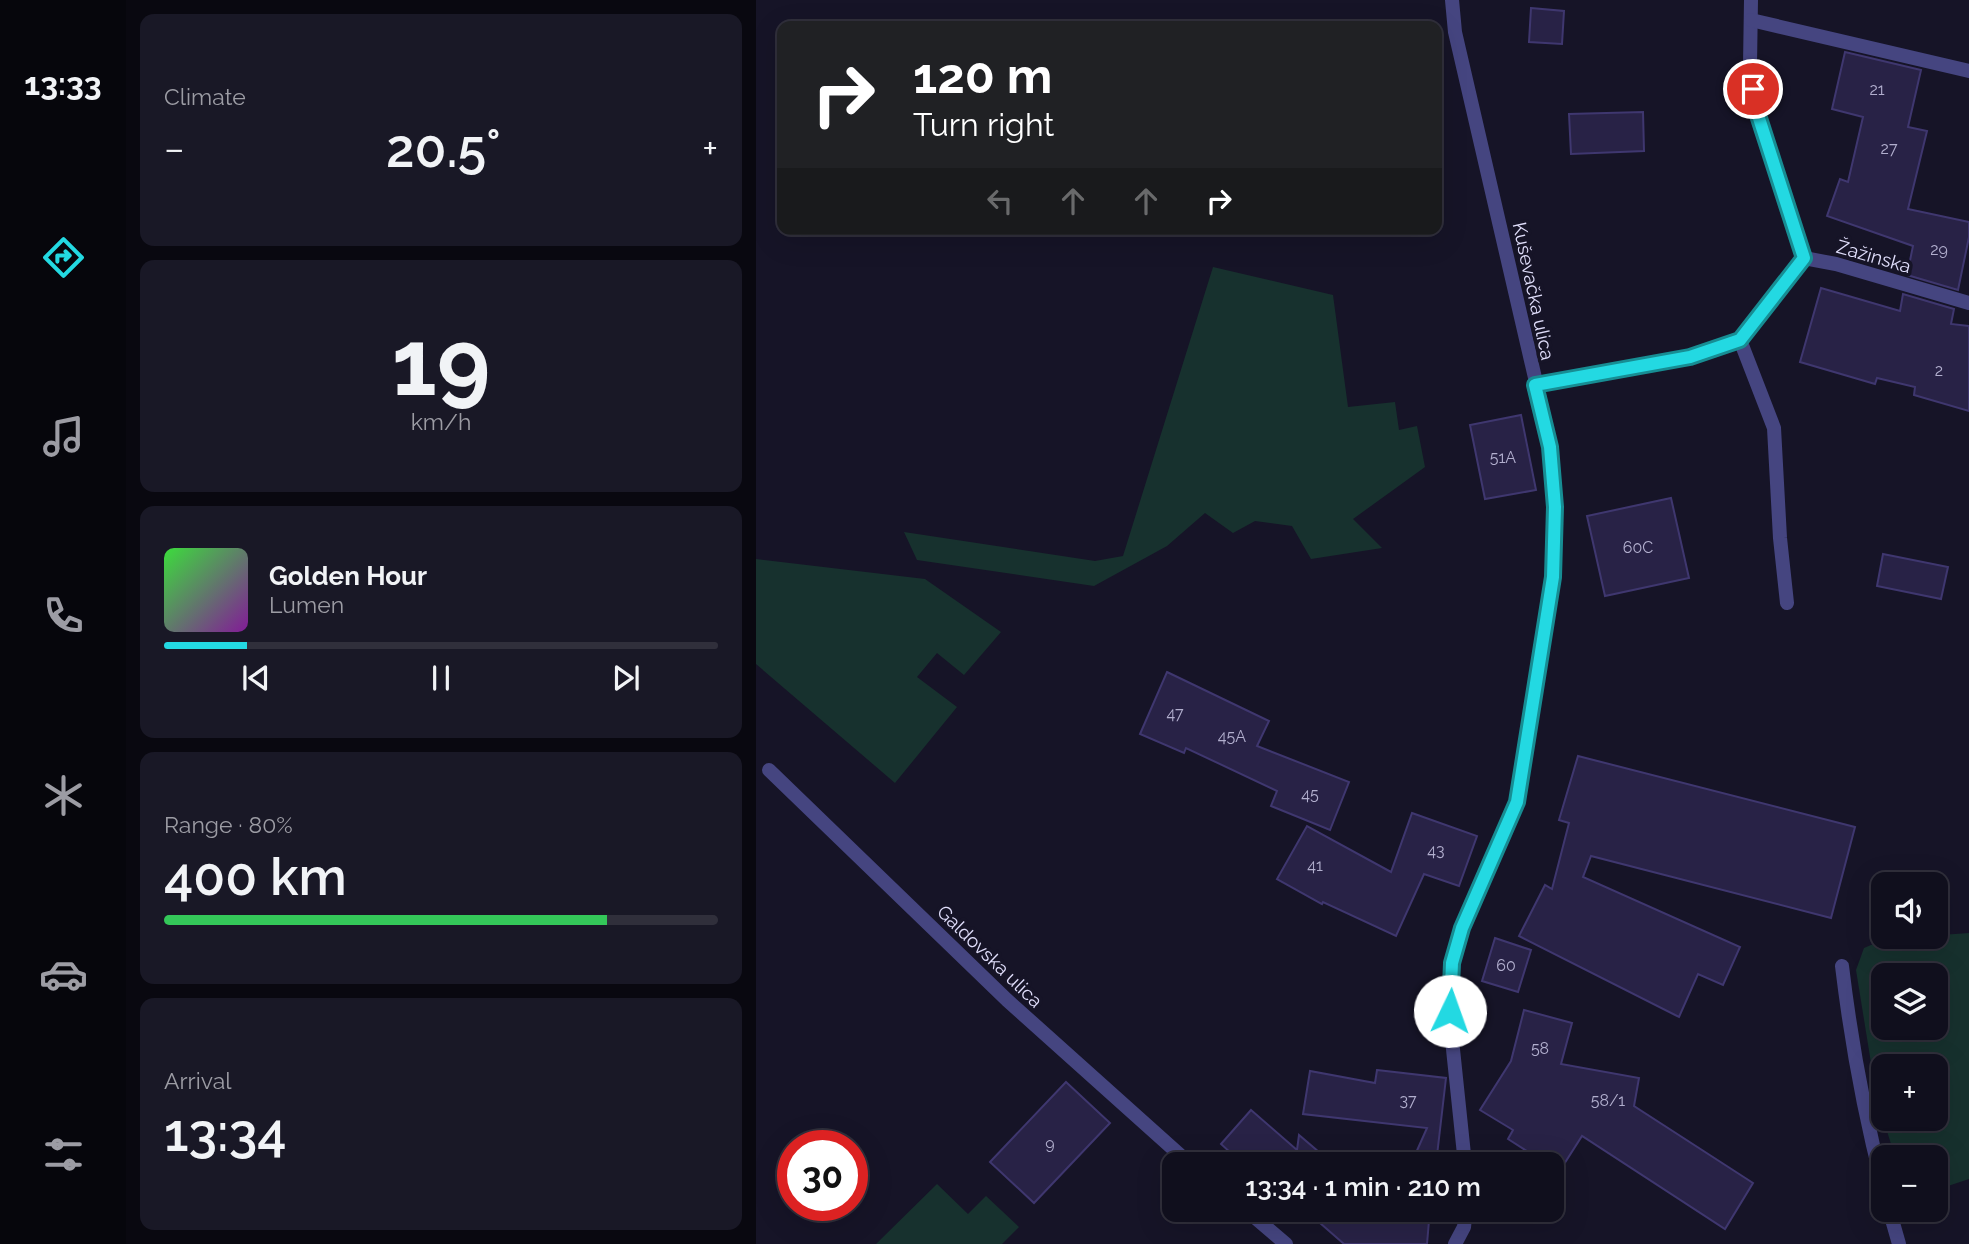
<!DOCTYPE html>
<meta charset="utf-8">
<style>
:root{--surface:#100f1d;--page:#191826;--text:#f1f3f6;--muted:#9c9ca4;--line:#302f3b;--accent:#23d9e2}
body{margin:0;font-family:Raleway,sans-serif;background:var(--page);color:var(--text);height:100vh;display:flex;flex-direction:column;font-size:26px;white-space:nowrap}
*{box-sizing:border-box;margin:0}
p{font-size:23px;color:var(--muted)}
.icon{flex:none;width:38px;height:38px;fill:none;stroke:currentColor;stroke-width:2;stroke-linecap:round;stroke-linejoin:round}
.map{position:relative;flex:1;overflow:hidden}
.details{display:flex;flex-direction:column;gap:14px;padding:14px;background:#090810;width:630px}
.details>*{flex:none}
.top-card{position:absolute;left:21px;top:21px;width:665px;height:214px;border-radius:14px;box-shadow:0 7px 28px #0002,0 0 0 2px var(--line);background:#202124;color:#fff;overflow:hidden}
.buttons{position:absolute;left:1115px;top:872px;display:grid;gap:14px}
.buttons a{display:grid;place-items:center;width:77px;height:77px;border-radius:14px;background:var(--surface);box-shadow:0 7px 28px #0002,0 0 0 2px var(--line);font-size:35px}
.speed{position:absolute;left:21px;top:1130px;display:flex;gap:14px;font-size:35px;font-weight:700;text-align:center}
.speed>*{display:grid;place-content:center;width:91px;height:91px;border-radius:50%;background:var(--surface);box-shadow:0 7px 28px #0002,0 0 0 2px var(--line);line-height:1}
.speed .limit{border:10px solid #d22;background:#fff;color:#111}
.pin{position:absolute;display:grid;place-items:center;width:60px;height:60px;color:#fff;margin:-30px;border:4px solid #fff;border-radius:50%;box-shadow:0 2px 7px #0007}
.me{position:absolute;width:77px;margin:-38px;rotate:3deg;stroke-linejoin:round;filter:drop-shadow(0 0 5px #0008)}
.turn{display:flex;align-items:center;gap:24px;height:147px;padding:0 21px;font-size:32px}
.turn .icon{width:91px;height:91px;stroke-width:2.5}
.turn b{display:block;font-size:49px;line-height:60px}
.lanes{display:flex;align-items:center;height:66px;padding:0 21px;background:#0003;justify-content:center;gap:35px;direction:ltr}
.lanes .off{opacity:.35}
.big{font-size:52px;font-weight:600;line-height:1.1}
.details .tile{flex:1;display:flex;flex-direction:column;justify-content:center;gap:10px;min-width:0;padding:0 24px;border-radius:14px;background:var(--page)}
.details .dial{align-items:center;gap:0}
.dial b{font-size:91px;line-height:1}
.song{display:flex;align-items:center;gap:21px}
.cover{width:84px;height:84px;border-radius:10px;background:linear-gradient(135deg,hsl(120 70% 55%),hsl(290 70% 35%))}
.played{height:7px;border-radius:4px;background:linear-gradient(90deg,var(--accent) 15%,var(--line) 15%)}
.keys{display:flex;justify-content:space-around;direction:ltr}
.heat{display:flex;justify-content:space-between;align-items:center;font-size:38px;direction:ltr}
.charge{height:10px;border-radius:5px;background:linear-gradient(90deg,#34c759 80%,var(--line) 0)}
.trip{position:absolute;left:406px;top:1152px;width:402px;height:70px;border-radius:14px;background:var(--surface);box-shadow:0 7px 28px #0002,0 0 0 2px var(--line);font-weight:600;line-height:70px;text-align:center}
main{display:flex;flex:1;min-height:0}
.menu{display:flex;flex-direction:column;width:126px;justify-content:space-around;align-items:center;background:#06060c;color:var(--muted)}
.menu .icon{width:49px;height:49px}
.menu .selected{color:var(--accent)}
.menu b{font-size:32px;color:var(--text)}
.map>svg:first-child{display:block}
</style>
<main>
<nav class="menu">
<b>13:33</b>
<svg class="icon selected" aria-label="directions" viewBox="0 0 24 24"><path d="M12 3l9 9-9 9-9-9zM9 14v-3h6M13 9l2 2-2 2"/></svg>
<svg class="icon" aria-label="music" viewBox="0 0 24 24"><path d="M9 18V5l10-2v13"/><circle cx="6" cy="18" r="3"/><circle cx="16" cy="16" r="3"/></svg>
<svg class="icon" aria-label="phone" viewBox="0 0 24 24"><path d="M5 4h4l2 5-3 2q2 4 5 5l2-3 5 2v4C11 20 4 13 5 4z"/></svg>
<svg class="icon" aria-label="climate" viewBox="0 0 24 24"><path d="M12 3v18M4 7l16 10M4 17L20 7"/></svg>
<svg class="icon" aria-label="car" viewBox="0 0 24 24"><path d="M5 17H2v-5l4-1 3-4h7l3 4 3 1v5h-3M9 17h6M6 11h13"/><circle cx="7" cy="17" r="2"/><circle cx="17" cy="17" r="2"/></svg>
<svg class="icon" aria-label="filters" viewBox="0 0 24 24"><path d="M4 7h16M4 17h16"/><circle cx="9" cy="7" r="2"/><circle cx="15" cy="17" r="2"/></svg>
</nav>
<section class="details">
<div class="tile"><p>Climate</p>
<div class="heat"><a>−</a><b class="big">20.5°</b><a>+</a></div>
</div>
<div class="tile dial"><b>19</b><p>km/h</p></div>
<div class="tile">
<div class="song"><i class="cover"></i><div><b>Golden Hour</b><p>Lumen</p></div></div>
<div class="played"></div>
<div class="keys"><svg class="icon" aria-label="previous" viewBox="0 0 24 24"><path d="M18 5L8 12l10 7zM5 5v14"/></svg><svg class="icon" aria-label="pause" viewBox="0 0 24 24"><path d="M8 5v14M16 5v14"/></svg><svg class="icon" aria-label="next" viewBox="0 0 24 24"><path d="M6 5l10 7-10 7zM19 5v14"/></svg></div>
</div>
<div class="tile"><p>Range · 80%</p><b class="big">400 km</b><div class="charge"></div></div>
<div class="tile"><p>Arrival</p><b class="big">13:34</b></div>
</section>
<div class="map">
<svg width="1213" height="1244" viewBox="0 0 1213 1244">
<rect width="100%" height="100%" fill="#161427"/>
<!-- green -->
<g fill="#17312e" fill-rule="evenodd">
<path d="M 457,267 L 577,295 L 592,407 L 639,402 L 643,430 L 661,426 L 669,467 L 597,519 L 626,548 L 555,559 L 536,526 L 499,521 L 477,533 L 449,513 L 411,546 L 338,586 L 161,560 L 148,532 L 339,561 L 367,556 Z"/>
<path d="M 0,559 L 169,579 L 245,632 L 208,675 L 181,653 L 161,677 L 201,707 L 139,783 L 0,664 Z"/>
<path d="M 1213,933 L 1213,1179 L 1180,1190 L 1180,1157 L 1139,1157 L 1127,1118 L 1180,1118 L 1180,1066 L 1127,1066 L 1127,1118 L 1121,1100 L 1100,970 L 1108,948 L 1129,939 ZM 1127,975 L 1180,975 L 1180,1027 L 1127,1027 Z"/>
<path d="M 181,1184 L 212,1214 L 230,1196 L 263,1227 L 246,1244 L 120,1244 Z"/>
</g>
<!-- building -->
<g fill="#282246" stroke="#3f376f" stroke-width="2">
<path d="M 775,8 L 808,11 L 806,44 L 773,42 Z"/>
<path d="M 1089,52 L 1165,70 L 1152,127 L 1171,131 L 1152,209 L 1213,222 L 1213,237 L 1202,290 L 1151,275 L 1157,246 L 1071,216 L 1084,179 L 1092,182 L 1107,117 L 1076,109 Z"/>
<path d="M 887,112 L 888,151 L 815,154 L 813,114 Z"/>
<path d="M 1065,288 L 1144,311 L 1147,294 L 1198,309 L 1195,324 L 1213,326 L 1213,411 L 1158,395 L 1159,387 L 1121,378 L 1119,384 L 1044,362 Z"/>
<path d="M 765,415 L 780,490 L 729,499 L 714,425 Z"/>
<path d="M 915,498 L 933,578 L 849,596 L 831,516 Z"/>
<path d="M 1127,554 L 1192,567 L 1185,599 L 1121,586 Z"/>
<path d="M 411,672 L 513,721 L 501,746 L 593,782 L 574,830 L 515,806 L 521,791 L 430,748 L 428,753 L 384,734 Z"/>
<path d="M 822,756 L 1099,827 L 1075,918 L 835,856 L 827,877 L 984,947 L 967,985 L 942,974 L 923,1017 L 763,936 L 789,885 L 796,889 L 813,823 L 803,820 Z"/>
<path d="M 656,813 L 721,836 L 703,886 L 668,874 L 640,936 L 567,902 L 566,904 L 521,879 L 551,826 L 635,872 Z"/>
<path d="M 739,938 L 775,950 L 762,992 L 726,981 Z"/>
<path d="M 768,1010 L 816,1023 L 805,1064 L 883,1078 L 878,1106 L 997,1183 L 969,1229 L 826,1136 L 803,1172 L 796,1167 L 796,1164 L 791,1164 L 752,1139 L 757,1130 L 724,1110 L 755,1061 Z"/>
<path d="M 621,1070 L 690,1078 L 680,1164 L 655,1164 L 671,1128 L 547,1114 L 554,1071 L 619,1083 Z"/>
<path d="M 310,1082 L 354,1123 L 278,1203 L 234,1162 Z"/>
<path d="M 495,1110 L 541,1150 L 543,1135 L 577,1164 L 487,1164 L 465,1144 Z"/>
<path d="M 548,1209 L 630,1209 L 634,1213 L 636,1209 L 674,1209 L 671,1244 L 588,1244 Z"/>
</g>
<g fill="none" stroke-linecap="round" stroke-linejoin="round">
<!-- lane -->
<g stroke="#454580" stroke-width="14">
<path d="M 984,340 L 1018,428 L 1024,538 L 1031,603"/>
<path d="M 779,385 L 934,357 L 984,340 L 1048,258"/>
<path d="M 1086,966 C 1095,1041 1108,1113 1127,1186"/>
<path d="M 1133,1209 L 1143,1244"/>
</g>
<!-- street -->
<g stroke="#454580" stroke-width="14">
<path d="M 696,0 L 699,32 L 795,447 L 799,507 L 797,577 L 761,802 L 706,927 L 696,963 L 693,1011 L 709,1164"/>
<path d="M 995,0 L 994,65 L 1001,112 L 1048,258 L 1080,264 L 1213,303"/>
<path d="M 995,20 L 1213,71"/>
<path d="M 13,770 L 251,1000 L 434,1164"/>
<path d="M 489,1209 L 530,1244"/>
<path d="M 699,1244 L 708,1227 L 710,1209"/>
</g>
</g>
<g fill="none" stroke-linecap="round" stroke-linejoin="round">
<!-- route casing -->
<g stroke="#178d93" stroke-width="18">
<path id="route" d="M 694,1011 L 696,963 L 706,928 L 761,802 L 797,577 L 799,507 L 794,447 L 779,385 L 934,357 L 984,340 L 1048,258 L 1001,112 L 997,89"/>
</g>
<!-- route -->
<use href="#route" stroke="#23d9e2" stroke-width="12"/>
</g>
<g text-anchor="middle" stroke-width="7" stroke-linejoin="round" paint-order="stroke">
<!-- number labels -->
<g font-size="16" fill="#b2afce">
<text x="1121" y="95">21</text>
<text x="1133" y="154">27</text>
<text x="1183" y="255">29</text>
<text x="1183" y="376">2</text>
<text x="747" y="463">51A</text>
<text x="882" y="553">60C</text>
<text x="419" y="719">47</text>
<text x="476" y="742">45A</text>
<text x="554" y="800">45</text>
<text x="680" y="856">43</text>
<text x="559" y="871">41</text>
<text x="750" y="971">60</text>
<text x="784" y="1054">58</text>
<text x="652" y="1106">37</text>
<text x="852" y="1106">58/1</text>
<text x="294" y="1149">9</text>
</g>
<!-- street labels -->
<g font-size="19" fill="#e0defb" stroke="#161427">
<text transform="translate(1118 256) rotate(16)" y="7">Žažinska</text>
<text transform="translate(778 291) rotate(78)" y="7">Kuševačka ulica</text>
<text transform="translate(234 956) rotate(44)" y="7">Galdovska ulica</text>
</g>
</g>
</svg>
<div class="buttons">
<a><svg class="icon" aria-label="sound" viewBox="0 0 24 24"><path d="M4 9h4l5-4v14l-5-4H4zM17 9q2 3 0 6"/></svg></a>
<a><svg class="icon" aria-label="layers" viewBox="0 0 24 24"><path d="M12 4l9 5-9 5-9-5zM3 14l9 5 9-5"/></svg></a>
<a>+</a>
<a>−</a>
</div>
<div class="speed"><div class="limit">30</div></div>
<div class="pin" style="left:997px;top:89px;background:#d93025"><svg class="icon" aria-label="arrive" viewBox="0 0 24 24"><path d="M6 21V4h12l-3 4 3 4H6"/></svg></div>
<svg class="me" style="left:694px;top:1011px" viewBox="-20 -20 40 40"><circle r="19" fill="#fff"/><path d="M0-13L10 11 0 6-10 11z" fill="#23d9e2"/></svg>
<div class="trip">13:34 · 1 min · 210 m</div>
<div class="top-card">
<div class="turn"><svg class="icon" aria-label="right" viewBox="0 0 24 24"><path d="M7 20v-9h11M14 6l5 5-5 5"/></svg><div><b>120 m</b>Turn right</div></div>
<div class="lanes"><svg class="icon off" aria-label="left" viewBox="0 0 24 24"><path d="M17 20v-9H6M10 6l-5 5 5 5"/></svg><svg class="icon off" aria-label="ahead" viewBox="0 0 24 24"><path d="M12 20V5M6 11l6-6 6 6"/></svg><svg class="icon off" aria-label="ahead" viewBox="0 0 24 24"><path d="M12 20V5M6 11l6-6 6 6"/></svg><svg class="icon" aria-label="right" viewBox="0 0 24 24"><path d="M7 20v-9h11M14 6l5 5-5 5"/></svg></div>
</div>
</div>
</main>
